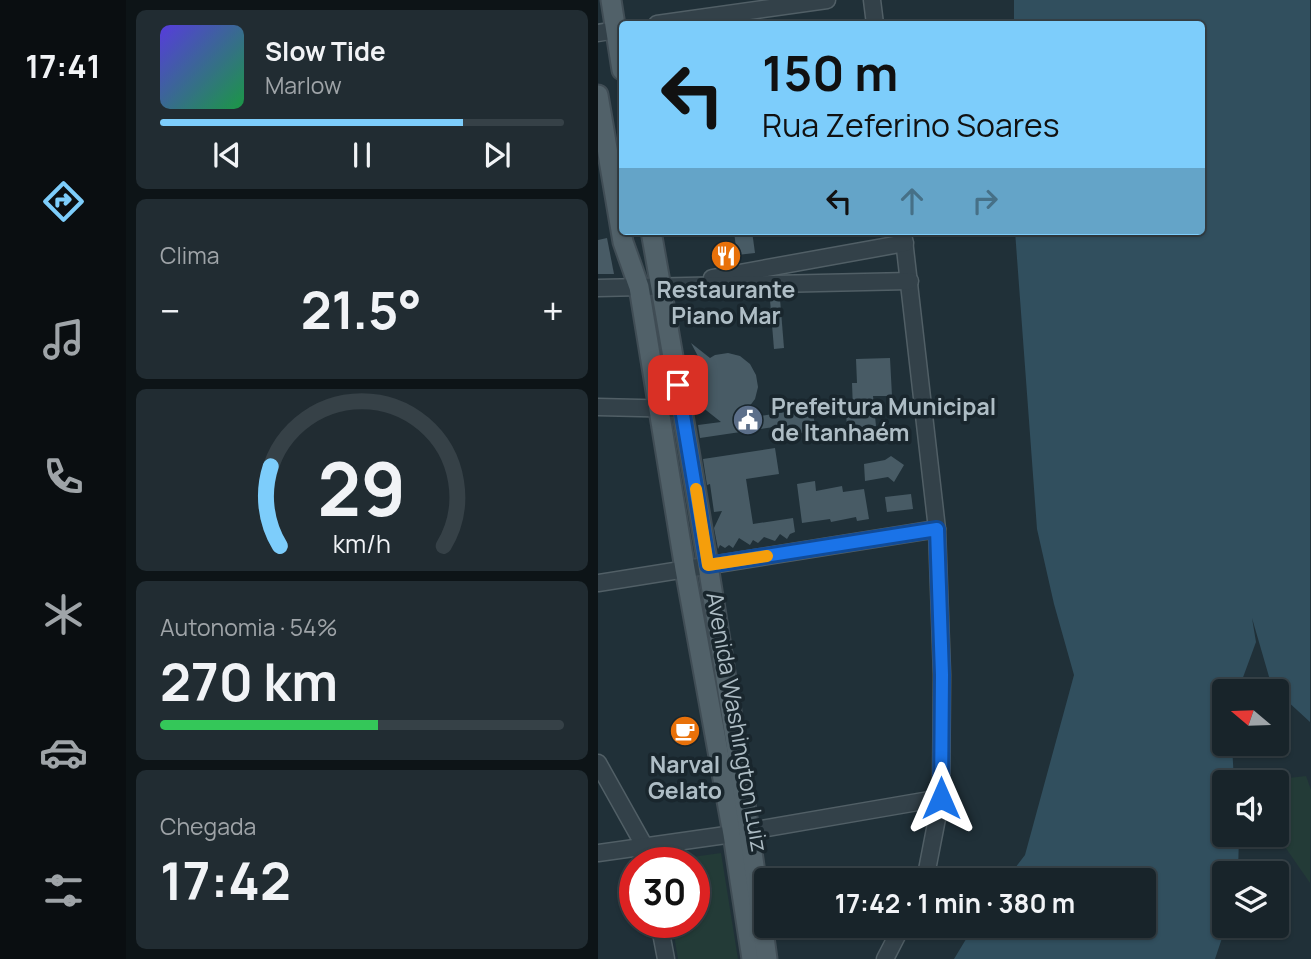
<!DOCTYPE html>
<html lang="pt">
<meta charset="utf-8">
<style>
:root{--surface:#18242a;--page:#212c32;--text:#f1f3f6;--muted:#9fa4a8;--line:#364147;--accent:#7dcdfb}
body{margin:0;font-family:Manrope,sans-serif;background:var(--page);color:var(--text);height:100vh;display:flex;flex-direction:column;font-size:26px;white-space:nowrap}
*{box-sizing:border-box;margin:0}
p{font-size:23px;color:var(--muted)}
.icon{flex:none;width:38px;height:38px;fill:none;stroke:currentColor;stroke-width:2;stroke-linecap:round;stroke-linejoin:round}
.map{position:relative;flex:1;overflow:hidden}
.drawer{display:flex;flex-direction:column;gap:10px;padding:10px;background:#0d1417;width:472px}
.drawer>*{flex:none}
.top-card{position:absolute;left:21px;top:21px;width:586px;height:214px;border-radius:7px;box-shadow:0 2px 5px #0004,0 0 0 2px var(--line);background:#7dcdfb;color:#111;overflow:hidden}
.needle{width:46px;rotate:289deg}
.tools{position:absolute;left:614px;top:679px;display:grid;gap:14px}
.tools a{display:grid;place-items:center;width:77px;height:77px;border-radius:7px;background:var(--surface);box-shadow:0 2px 5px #0004,0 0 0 2px var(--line);font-size:35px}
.speed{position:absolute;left:21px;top:847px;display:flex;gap:14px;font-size:35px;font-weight:700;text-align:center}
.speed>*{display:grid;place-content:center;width:91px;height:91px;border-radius:50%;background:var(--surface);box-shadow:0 2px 5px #0004,0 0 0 2px var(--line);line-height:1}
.speed .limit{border:10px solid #d22;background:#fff;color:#111}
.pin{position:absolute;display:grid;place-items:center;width:60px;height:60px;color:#fff;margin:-30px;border-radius:14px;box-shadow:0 4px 10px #0006}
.me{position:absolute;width:77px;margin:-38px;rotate:0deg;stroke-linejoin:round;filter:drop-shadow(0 0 5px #0008)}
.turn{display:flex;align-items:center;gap:24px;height:147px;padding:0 28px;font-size:32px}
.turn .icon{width:91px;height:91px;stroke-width:2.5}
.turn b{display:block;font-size:49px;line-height:60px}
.lanes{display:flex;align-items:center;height:66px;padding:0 28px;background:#0003;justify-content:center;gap:35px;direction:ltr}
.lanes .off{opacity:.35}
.big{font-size:52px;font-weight:700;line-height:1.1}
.drawer .tile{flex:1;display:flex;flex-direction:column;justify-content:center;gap:10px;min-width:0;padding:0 24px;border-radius:10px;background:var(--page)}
.drawer .dial{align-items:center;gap:0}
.dial svg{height:182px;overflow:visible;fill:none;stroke:var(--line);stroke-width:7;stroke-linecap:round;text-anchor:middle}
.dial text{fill:var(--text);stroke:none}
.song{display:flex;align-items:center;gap:21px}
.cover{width:84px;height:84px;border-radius:10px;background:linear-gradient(135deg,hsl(250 70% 55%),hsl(140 70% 35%))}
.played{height:7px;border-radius:4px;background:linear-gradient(90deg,var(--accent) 75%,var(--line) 75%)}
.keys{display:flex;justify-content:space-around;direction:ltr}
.heat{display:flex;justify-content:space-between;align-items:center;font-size:38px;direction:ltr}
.charge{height:10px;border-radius:5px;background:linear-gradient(90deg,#34c759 54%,var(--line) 0)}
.trip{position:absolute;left:156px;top:868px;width:402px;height:70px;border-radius:7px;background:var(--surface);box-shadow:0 2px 5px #0004,0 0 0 2px var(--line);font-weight:700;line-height:70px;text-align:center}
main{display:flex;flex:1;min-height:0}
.menu{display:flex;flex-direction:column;width:126px;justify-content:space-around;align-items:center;background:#0a0e11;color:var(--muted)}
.menu .icon{width:49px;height:49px}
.menu .on{color:var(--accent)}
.menu b{font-size:32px;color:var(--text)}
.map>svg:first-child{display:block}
</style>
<main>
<nav class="menu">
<b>17:41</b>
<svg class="icon on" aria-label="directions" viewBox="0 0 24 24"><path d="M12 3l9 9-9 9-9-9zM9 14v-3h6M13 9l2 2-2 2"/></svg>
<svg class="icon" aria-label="music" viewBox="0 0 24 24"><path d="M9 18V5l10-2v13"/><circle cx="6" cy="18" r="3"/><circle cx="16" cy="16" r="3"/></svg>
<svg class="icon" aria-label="phone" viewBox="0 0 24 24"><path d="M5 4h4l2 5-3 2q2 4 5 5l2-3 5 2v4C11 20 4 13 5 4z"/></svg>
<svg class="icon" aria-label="climate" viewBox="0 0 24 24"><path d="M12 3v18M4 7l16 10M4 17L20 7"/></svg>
<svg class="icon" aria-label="car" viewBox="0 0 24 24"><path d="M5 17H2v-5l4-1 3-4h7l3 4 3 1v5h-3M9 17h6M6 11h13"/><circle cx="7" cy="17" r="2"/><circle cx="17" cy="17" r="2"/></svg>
<svg class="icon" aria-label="filters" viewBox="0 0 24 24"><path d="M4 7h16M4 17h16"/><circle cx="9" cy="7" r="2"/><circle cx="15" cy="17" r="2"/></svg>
</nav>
<section class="drawer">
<div class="tile">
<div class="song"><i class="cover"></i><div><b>Slow Tide</b><p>Marlow</p></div></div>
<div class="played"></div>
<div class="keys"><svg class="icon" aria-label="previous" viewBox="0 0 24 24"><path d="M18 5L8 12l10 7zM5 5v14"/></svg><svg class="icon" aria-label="pause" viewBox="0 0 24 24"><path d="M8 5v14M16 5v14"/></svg><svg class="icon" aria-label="next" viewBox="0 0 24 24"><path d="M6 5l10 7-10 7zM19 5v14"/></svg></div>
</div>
<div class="tile"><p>Clima</p>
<div class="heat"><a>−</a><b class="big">21.5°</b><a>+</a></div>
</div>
<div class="tile dial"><svg viewBox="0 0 100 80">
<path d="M14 69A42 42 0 1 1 86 69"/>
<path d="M14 69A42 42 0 0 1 10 34" stroke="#7dcdfb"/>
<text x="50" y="56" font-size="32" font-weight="700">29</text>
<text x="50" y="72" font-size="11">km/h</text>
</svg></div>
<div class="tile"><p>Autonomia · 54%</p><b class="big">270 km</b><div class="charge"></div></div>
<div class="tile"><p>Chegada</p><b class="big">17:42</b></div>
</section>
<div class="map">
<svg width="713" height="959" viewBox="0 0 713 959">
<rect width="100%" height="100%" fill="#203038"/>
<!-- green -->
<g fill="#233b37">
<path d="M 708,776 L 713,790 L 712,883 L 683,841 L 682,779 Z"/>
<path d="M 123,853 L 140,959 L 80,959 L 74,922 L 96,922 L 96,863 L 65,863 L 65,861 Z"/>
</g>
<!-- water -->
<path fill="#314f5e" d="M 416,0 L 712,0 L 712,722 L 674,687 L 654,618 L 658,642 L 640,691 L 626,691 L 626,744 L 634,744 L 636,782 L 626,782 L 626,835 L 641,835 L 640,873 L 626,873 L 626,926 L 628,926 L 617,959 L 356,959 L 376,926 L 546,926 L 546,880 L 408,880 L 427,855 L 476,675 L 456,604 L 439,529 L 417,231 L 604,231 L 604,24 L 416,24 Z"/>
<!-- building -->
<g fill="#485b65">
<path d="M 145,231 L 154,231 L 157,253 L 139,255 L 136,232 Z"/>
<path d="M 9,238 L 16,274 L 0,274 L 0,240 Z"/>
<path d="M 135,249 L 136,261 L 121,263 L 120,251 Z"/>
<path d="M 182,299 L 186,348 L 176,349 L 172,300 Z"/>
<path d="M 93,343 L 112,358 L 117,355 L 130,353 L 142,356 L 152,364 L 158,375 L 160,387 L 157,399 L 142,419 L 214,408 L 218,431 L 191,435 L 189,425 L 102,438 L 100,425 L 123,422 L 104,407 L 97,396 L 96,383 L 99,371 L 104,364 Z"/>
<path d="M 292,358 L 294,396 L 275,396 L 278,426 L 249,429 L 248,411 L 255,410 L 254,383 L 259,383 L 258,359 Z"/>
<path d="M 177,448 L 181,474 L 148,479 L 155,524 L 195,518 L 197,532 L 192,534 L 189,539 L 182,534 L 177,541 L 166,537 L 160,543 L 155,540 L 152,545 L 141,538 L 135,548 L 131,545 L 127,548 L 122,545 L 120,549 L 116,528 L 124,511 L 116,512 L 112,484 L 109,485 L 105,459 Z"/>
<path d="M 293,456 L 306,465 L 296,482 L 290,477 L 267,481 L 266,464 L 287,460 Z"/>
<path d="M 217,481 L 218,491 L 244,486 L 245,492 L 266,489 L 271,519 L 259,521 L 258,517 L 233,522 L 232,519 L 204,523 L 199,484 Z"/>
<path d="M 313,494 L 315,509 L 289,512 L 287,497 Z"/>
</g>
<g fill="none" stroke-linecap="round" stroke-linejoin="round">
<!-- minor casing -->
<g stroke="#515f66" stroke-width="19">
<g id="minor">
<path d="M 274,0 L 277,24"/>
<path d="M 59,24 L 229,0"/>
<path d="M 0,33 L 24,29"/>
<path d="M 305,231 L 339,529 L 344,675 L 343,798 L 329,870 L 325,880"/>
<path d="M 114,278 L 307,243"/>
<path d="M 0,288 L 312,281"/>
<path d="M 0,407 L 84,409"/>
<path d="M 0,583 L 339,529"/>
<path d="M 0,763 L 47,847 L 50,863"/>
<path d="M 0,853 L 135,834 L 343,798"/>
<path d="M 61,922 L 68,959"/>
<path d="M 287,959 L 304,926"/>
</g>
</g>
<!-- major casing -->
<g stroke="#404d55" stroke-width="23">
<g id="major">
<path d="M 13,0 L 24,70"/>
<path d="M 0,95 L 25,242 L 41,287 L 87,569 L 135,834 L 154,959"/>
<path d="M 53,231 C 96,473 136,715 169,959"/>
</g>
</g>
<!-- minor -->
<use href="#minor" stroke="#334149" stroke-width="16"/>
<!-- major -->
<use href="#major" stroke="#516169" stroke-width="19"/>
</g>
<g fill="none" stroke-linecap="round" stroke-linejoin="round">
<!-- route casing -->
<g stroke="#114b97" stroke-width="18">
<path id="route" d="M 80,385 L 110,565 L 339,529 L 344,675 L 343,798"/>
</g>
<!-- route -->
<use href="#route" stroke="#1a73e8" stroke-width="12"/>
<!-- slow -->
<path stroke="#f59e0b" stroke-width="12" d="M 98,489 L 110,565 L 169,556"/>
</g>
<!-- icons -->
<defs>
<g id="restaurant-disc" transform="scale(1.575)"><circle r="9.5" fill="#e8710a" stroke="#19262d"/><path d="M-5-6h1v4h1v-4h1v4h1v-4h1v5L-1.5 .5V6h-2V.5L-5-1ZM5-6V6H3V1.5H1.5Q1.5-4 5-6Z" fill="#fff"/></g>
<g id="civic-disc" transform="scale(1.575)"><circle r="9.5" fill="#5c6f8a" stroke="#19262d"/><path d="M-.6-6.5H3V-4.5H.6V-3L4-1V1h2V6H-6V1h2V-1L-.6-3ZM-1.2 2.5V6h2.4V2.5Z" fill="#fff"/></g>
<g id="cafe-disc" transform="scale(1.575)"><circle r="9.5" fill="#e8710a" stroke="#19262d"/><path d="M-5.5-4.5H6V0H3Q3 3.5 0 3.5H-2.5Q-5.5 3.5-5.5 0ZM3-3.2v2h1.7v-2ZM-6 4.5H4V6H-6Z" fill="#fff"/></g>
</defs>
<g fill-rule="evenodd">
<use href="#restaurant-disc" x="128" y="256"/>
<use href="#civic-disc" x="150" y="420"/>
<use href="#cafe-disc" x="87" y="731"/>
</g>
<g text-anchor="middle" stroke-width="7" stroke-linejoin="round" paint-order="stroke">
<!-- poi labels -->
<g font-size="23" font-weight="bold" fill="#aebdc5" stroke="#19262d">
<text x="128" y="298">Restaurante<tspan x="128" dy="26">Piano Mar</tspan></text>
<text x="173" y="415" text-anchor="start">Prefeitura Municipal<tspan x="173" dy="26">de Itanhaém</tspan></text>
<text x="87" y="773">Narval<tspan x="87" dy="26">Gelato</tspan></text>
</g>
<!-- street labels -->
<g font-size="23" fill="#aebdc5" stroke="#19262d">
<text transform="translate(139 722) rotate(80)" y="8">Avenida Washington Luiz</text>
</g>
</g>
</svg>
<div class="tools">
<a><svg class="needle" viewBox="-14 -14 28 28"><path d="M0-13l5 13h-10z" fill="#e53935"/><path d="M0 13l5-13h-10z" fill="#9fa4a8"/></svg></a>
<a><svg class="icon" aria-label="sound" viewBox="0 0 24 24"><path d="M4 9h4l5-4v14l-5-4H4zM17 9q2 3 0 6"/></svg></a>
<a><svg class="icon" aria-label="layers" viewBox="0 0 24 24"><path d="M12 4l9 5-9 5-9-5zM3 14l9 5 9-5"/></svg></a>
</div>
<div class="speed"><div class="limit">30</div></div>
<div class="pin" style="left:80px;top:385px;background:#d93025"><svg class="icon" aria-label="arrive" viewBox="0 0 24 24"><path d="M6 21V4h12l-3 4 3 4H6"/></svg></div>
<svg class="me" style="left:343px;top:798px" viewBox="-20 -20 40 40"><path d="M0-17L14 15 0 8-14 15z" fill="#1a73e8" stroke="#fff" stroke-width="4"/></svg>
<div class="trip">17:42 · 1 min · 380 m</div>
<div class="top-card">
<div class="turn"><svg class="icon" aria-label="left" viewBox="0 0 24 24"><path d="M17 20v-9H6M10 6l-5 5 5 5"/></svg><div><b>150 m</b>Rua Zeferino Soares</div></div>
<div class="lanes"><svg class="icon" aria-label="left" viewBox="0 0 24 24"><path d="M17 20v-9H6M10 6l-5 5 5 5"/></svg><svg class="icon off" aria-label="ahead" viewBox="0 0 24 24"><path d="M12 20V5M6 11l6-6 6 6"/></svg><svg class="icon off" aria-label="right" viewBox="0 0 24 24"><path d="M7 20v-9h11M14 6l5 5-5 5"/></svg></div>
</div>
</div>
</main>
